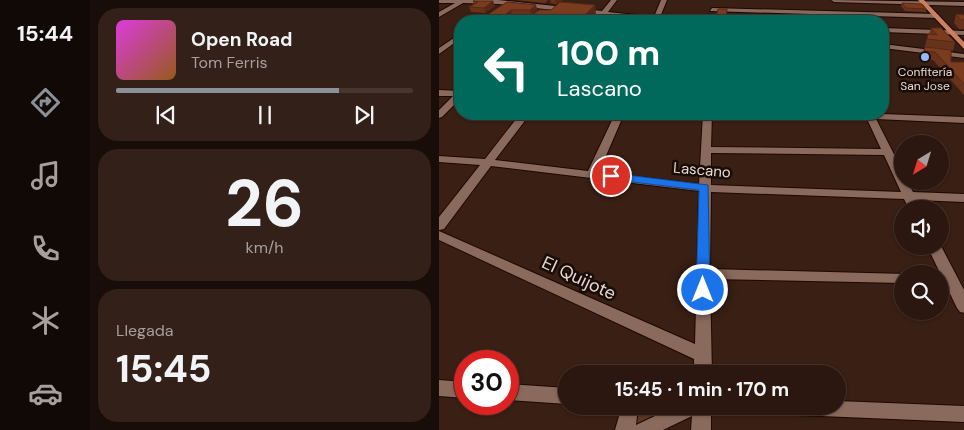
<!DOCTYPE html>
<html lang="es">
<meta charset="utf-8">
<style>
:root{--surface:#2b170f;--page:#332018;--text:#f1f3f6;--muted:#a69f9e;--line:#47362f;--accent:#8c9099}
body{margin:0;font-family:"DM Sans",sans-serif;background:var(--page);color:var(--text);height:100vh;display:flex;flex-direction:column;font-size:19px;white-space:nowrap}
*{box-sizing:border-box;margin:0}
p{font-size:16px;color:var(--muted)}
.icon{flex:none;width:28px;height:28px;fill:none;stroke:currentColor;stroke-width:2;stroke-linecap:round;stroke-linejoin:round}
.map{position:relative;flex:1;overflow:hidden}
.details{display:flex;flex-direction:column;gap:8px;padding:8px;background:#180d08;width:349px}
.details>*{flex:none}
.guide{position:absolute;left:15px;top:15px;width:435px;height:105px;border-radius:20px;box-shadow:0 1px 4px #0004,0 0 0 1px var(--line);background:#00695c;color:#fff;overflow:hidden}
.needle{width:32px;rotate:218deg}
.controls{position:absolute;left:455px;top:135px;display:grid;gap:10px}
.controls a{display:grid;place-items:center;width:55px;height:55px;border-radius:50%;background:var(--surface);box-shadow:0 1px 4px #0004,0 0 0 1px var(--line);font-size:25px}
.speed{position:absolute;left:15px;top:350px;display:flex;gap:10px;font-size:25px;font-weight:700;text-align:center}
.speed>*{display:grid;place-content:center;width:65px;height:65px;border-radius:50%;background:var(--surface);box-shadow:0 1px 4px #0004,0 0 0 1px var(--line);line-height:1}
.speed .limit{border:8px solid #d22;background:#fff;color:#111}
.pin{position:absolute;display:grid;place-items:center;width:42px;height:42px;color:#fff;margin:-21px;border:2px solid #fff;border-radius:50%;box-shadow:0 1px 5px #0007}
.me{position:absolute;width:55px;margin:-28px;rotate:0deg;stroke-linejoin:round;filter:drop-shadow(0 0 4px #0008)}
.turn{display:flex;align-items:center;gap:18px;height:105px;padding:0 20px;font-size:22px}
.turn .icon{width:65px;height:65px;stroke-width:2.5}
.turn b{display:block;font-size:35px;line-height:42px}
.big{font-size:38px;font-weight:700;line-height:1.1}
.details .card{flex:1;display:flex;flex-direction:column;justify-content:center;gap:8px;min-width:0;padding:0 18px;border-radius:20px;background:var(--page)}
.details .dial{align-items:center;gap:0}
.dial b{font-size:65px;line-height:1}
.song{display:flex;align-items:center;gap:15px}
.cover{width:60px;height:60px;border-radius:8px;background:linear-gradient(135deg,hsl(300 70% 55%),hsl(30 70% 35%))}
.played{height:5px;border-radius:2px;background:linear-gradient(90deg,var(--accent) 75%,var(--line) 75%)}
.keys{display:flex;justify-content:space-around;direction:ltr}
.trip{position:absolute;left:119px;top:365px;width:288px;height:50px;border-radius:25px;background:var(--surface);box-shadow:0 1px 4px #0004,0 0 0 1px var(--line);font-weight:700;line-height:50px;text-align:center}
main{display:flex;flex:1;min-height:0}
.dock{display:flex;flex-direction:column;width:90px;justify-content:space-around;align-items:center;background:#110906;color:var(--muted)}
.dock .icon{width:35px;height:35px}
.dock .active{color:var(--accent)}
.dock b{font-size:22px;color:var(--text)}
.map>svg:first-child{display:block}
</style>
<main>
<nav class="dock">
<b>15:44</b>
<svg class="icon active" aria-label="directions" viewBox="0 0 24 24"><path d="M12 3l9 9-9 9-9-9zM9 14v-3h6M13 9l2 2-2 2"/></svg>
<svg class="icon" aria-label="music" viewBox="0 0 24 24"><path d="M9 18V5l10-2v13"/><circle cx="6" cy="18" r="3"/><circle cx="16" cy="16" r="3"/></svg>
<svg class="icon" aria-label="phone" viewBox="0 0 24 24"><path d="M5 4h4l2 5-3 2q2 4 5 5l2-3 5 2v4C11 20 4 13 5 4z"/></svg>
<svg class="icon" aria-label="climate" viewBox="0 0 24 24"><path d="M12 3v18M4 7l16 10M4 17L20 7"/></svg>
<svg class="icon" aria-label="car" viewBox="0 0 24 24"><path d="M5 17H2v-5l4-1 3-4h7l3 4 3 1v5h-3M9 17h6M6 11h13"/><circle cx="7" cy="17" r="2"/><circle cx="17" cy="17" r="2"/></svg>
</nav>
<section class="details">
<div class="card">
<div class="song"><i class="cover"></i><div><b>Open Road</b><p>Tom Ferris</p></div></div>
<div class="played"></div>
<div class="keys"><svg class="icon" aria-label="previous" viewBox="0 0 24 24"><path d="M18 5L8 12l10 7zM5 5v14"/></svg><svg class="icon" aria-label="pause" viewBox="0 0 24 24"><path d="M8 5v14M16 5v14"/></svg><svg class="icon" aria-label="next" viewBox="0 0 24 24"><path d="M6 5l10 7-10 7zM19 5v14"/></svg></div>
</div>
<div class="card dial"><b>26</b><p>km/h</p></div>
<div class="card"><p>Llegada</p><b class="big">15:45</b></div>
</section>
<div class="map">
<svg width="526" height="430" viewBox="0 0 526 430">
<rect width="100%" height="100%" fill="#391f14"/>
<!-- green -->
<path fill="#603726" d="M 194,406 L 227,407 L 228,413 L 195,427 Z"/>
<g fill="none" stroke-linecap="round" stroke-linejoin="round">
<!-- minor casing -->
<g stroke="#1f0801" stroke-width="2">
<g id="minor">
<path d="M 0,0 L 59,0 L 163,11 L 172,0 L 178,0 L 169,12 L 215,17 L 222,0 L 228,0 L 221,17 L 242,21 L 223,21 L 167,15 L 162,21 L 156,21 L 161,15 L 59,4 L 24,3 L 0,17 L 0,12 L 16,3 L 0,3 Z"/>
<path d="M 392,0 L 526,2 L 526,6 L 395,2 Z"/>
<path d="M 273,8 L 497,14 L 500,16 L 497,18 L 271,11 Z"/>
<path d="M 444,28 L 526,31 L 526,35 L 444,32 Z"/>
<path d="M 21,34 L 21,39 L 0,54 L 0,48 Z"/>
<path d="M 444,44 L 526,54 L 526,58 L 444,48 Z"/>
<path d="M 0,90 L 21,91 L 21,99 L 3,117 L 0,118 L 0,110 L 14,96 L 0,96 Z"/>
<path d="M 81,114 L 91,114 L 56,160 L 149,171 L 176,114 L 185,114 L 160,172 L 260,184 L 264,114 L 273,114 L 272,147 L 442,149 L 428,119 L 381,117 L 376,114 L 443,114 L 526,117 L 526,123 L 437,119 L 464,172 L 464,181 L 468,181 L 474,192 L 526,194 L 526,202 L 478,200 L 482,209 L 470,209 L 465,199 L 272,192 L 271,269 L 466,274 L 464,274 L 464,283 L 271,279 L 273,374 L 255,374 L 255,359 L 0,240 L 0,231 L 256,344 L 260,191 L 52,166 L 5,229 L 0,230 L 0,217 L 41,165 L 0,162 L 0,156 L 46,159 ZM 272,153 L 445,155 L 462,192 L 272,185 Z"/>
<path d="M 488,246 L 502,246 L 526,292 L 526,313 L 521,312 L 518,308 Z"/>
<path d="M 0,380 L 26,382 L 26,398 L 0,396 Z"/>
<path d="M 69,384 L 128,388 L 128,404 L 69,400 Z"/>
<path d="M 398,401 L 526,406 L 526,422 L 334,414 L 327,412 L 325,406 L 398,406 Z"/>
<path d="M 178,406 L 196,406 L 198,416 L 197,425 L 237,406 L 272,406 L 272,430 L 252,430 L 253,416 L 224,430 L 176,430 L 180,416 Z"/>
</g>
</g>
<!-- major casing -->
<g stroke="#1f0801" stroke-width="2">
<path id="major" d="M 479,0 L 485,0 L 526,43 L 526,50 Z"/>
</g>
<!-- minor -->
<use href="#minor" fill="#8a6a5d" fill-rule="evenodd"/>
<!-- major -->
<use href="#major" fill="#ca8061" fill-rule="evenodd"/>
</g>
<!-- wall -->
<g fill="#69331b">
<path d="M 76,0 L 109,0 L 106,3 Z"/>
<path d="M 111,0 L 124,0 L 117,4 L 112,3 Z"/>
<path d="M 34,1 L 54,1 L 56,6 L 46,13 L 32,12 L 30,7 L 35,5 Z"/>
<path d="M 68,2 L 97,5 L 98,10 L 92,15 L 73,15 L 65,21 L 39,21 Z"/>
<path d="M 463,3 L 487,9 L 487,12 L 466,11 L 462,6 Z"/>
<path d="M 156,5 L 157,16 L 153,21 L 90,21 L 89,18 L 112,10 Z"/>
<path d="M 288,9 L 287,21 L 277,21 L 277,17 Z"/>
<path d="M 517,14 L 526,15 L 526,29 L 520,29 L 515,23 Z"/>
<path d="M 492,28 L 516,42 L 514,51 L 512,50 L 512,62 L 526,62 L 526,96 L 494,60 L 483,59 L 489,34 L 490,34 Z"/>
</g>
<!-- shaded-wall -->
<g fill="#552916">
<path d="M 116,0 L 124,0 L 117,4 Z"/>
<path d="M 54,1 L 56,6 L 46,13 L 45,8 Z"/>
<path d="M 97,5 L 98,10 L 92,15 L 91,10 Z"/>
<path d="M 156,5 L 157,16 L 153,21 L 140,21 Z"/>
<path d="M 72,10 L 73,15 L 65,21 L 58,21 Z"/>
</g>
<!-- building -->
<g fill="#7a3b1f" stroke="#552916">
<path d="M 34,1 L 54,1 L 45,8 L 30,7 L 39,2 Z"/>
<path d="M 68,2 L 97,5 L 91,10 L 72,10 L 58,21 L 39,21 Z"/>
<path d="M 121,2 L 156,5 L 140,21 L 123,21 L 125,20 L 89,18 L 100,10 L 112,10 Z"/>
<path d="M 463,3 L 483,4 L 487,9 L 467,8 Z"/>
<path d="M 279,9 L 288,9 L 287,17 L 277,17 Z"/>
<path d="M 263,14 L 262,21 L 252,21 Z"/>
<path d="M 517,14 L 526,15 L 526,20 L 522,20 Z"/>
<path d="M 492,28 L 502,28 L 516,42 L 488,39 L 489,34 L 498,35 Z"/>
<path d="M 486,47 L 512,50 L 512,62 L 526,62 L 526,85 L 496,52 L 485,51 Z"/>
</g>
<!-- route -->
<path fill="#1a73e8" stroke="#114b97" d="M 172,173 L 269,185 L 271,290 L 269,294 L 259,294 L 257,290 L 260,190 L 168,179 L 168,174 Z"/>
<!-- markers -->
<circle fill="#96b6fd" stroke="#180c08" stroke-width="2" cx="486" cy="57" r="5"/>
<g text-anchor="middle" stroke-width="5" stroke-linejoin="round" paint-order="stroke">
<!-- far-poi labels -->
<g font-size="12" fill="#e9d7d0" stroke="#180c08">
<text x="486" y="76">Confitería<tspan x="486" dy="14">San Jose</tspan></text>
</g>
<!-- street labels -->
<g font-size="15" fill="#e9d7d0" stroke="#180c08">
<text transform="translate(263 170) rotate(5)" y="5">Lascano</text>
</g>
<!-- near-street labels -->
<g font-size="18" fill="#e9d7d0" stroke="#180c08">
<text transform="translate(140 278) rotate(25)" y="6">El Quijote</text>
</g>
</g>
</svg>
<div class="controls">
<a><svg class="needle" viewBox="-14 -14 28 28"><path d="M0-13l5 13h-10z" fill="#e53935"/><path d="M0 13l5-13h-10z" fill="#a69f9e"/></svg></a>
<a><svg class="icon" aria-label="sound" viewBox="0 0 24 24"><path d="M4 9h4l5-4v14l-5-4H4zM17 9q2 3 0 6"/></svg></a>
<a><svg class="icon" aria-label="search" viewBox="0 0 24 24"><circle cx="10" cy="10" r="6"/><path d="M15 15l6 6"/></svg></a>
</div>
<div class="speed"><div class="limit">30</div></div>
<div class="pin" style="left:172px;top:176px;background:#d93025"><svg class="icon" aria-label="arrive" viewBox="0 0 24 24"><path d="M6 21V4h12l-3 4 3 4H6"/></svg></div>
<svg class="me" style="left:264px;top:290px" viewBox="-20 -20 40 40"><circle r="17" fill="#1a73e8" stroke="#fff" stroke-width="3"/><path d="M0-11L8 9 0 5-8 9z" fill="#fff"/></svg>
<div class="trip">15:45 · 1 min · 170 m</div>
<div class="guide">
<div class="turn"><svg class="icon" aria-label="left" viewBox="0 0 24 24"><path d="M17 20v-9H6M10 6l-5 5 5 5"/></svg><div><b>100 m</b>Lascano</div></div>
</div>
</div>
</main>
